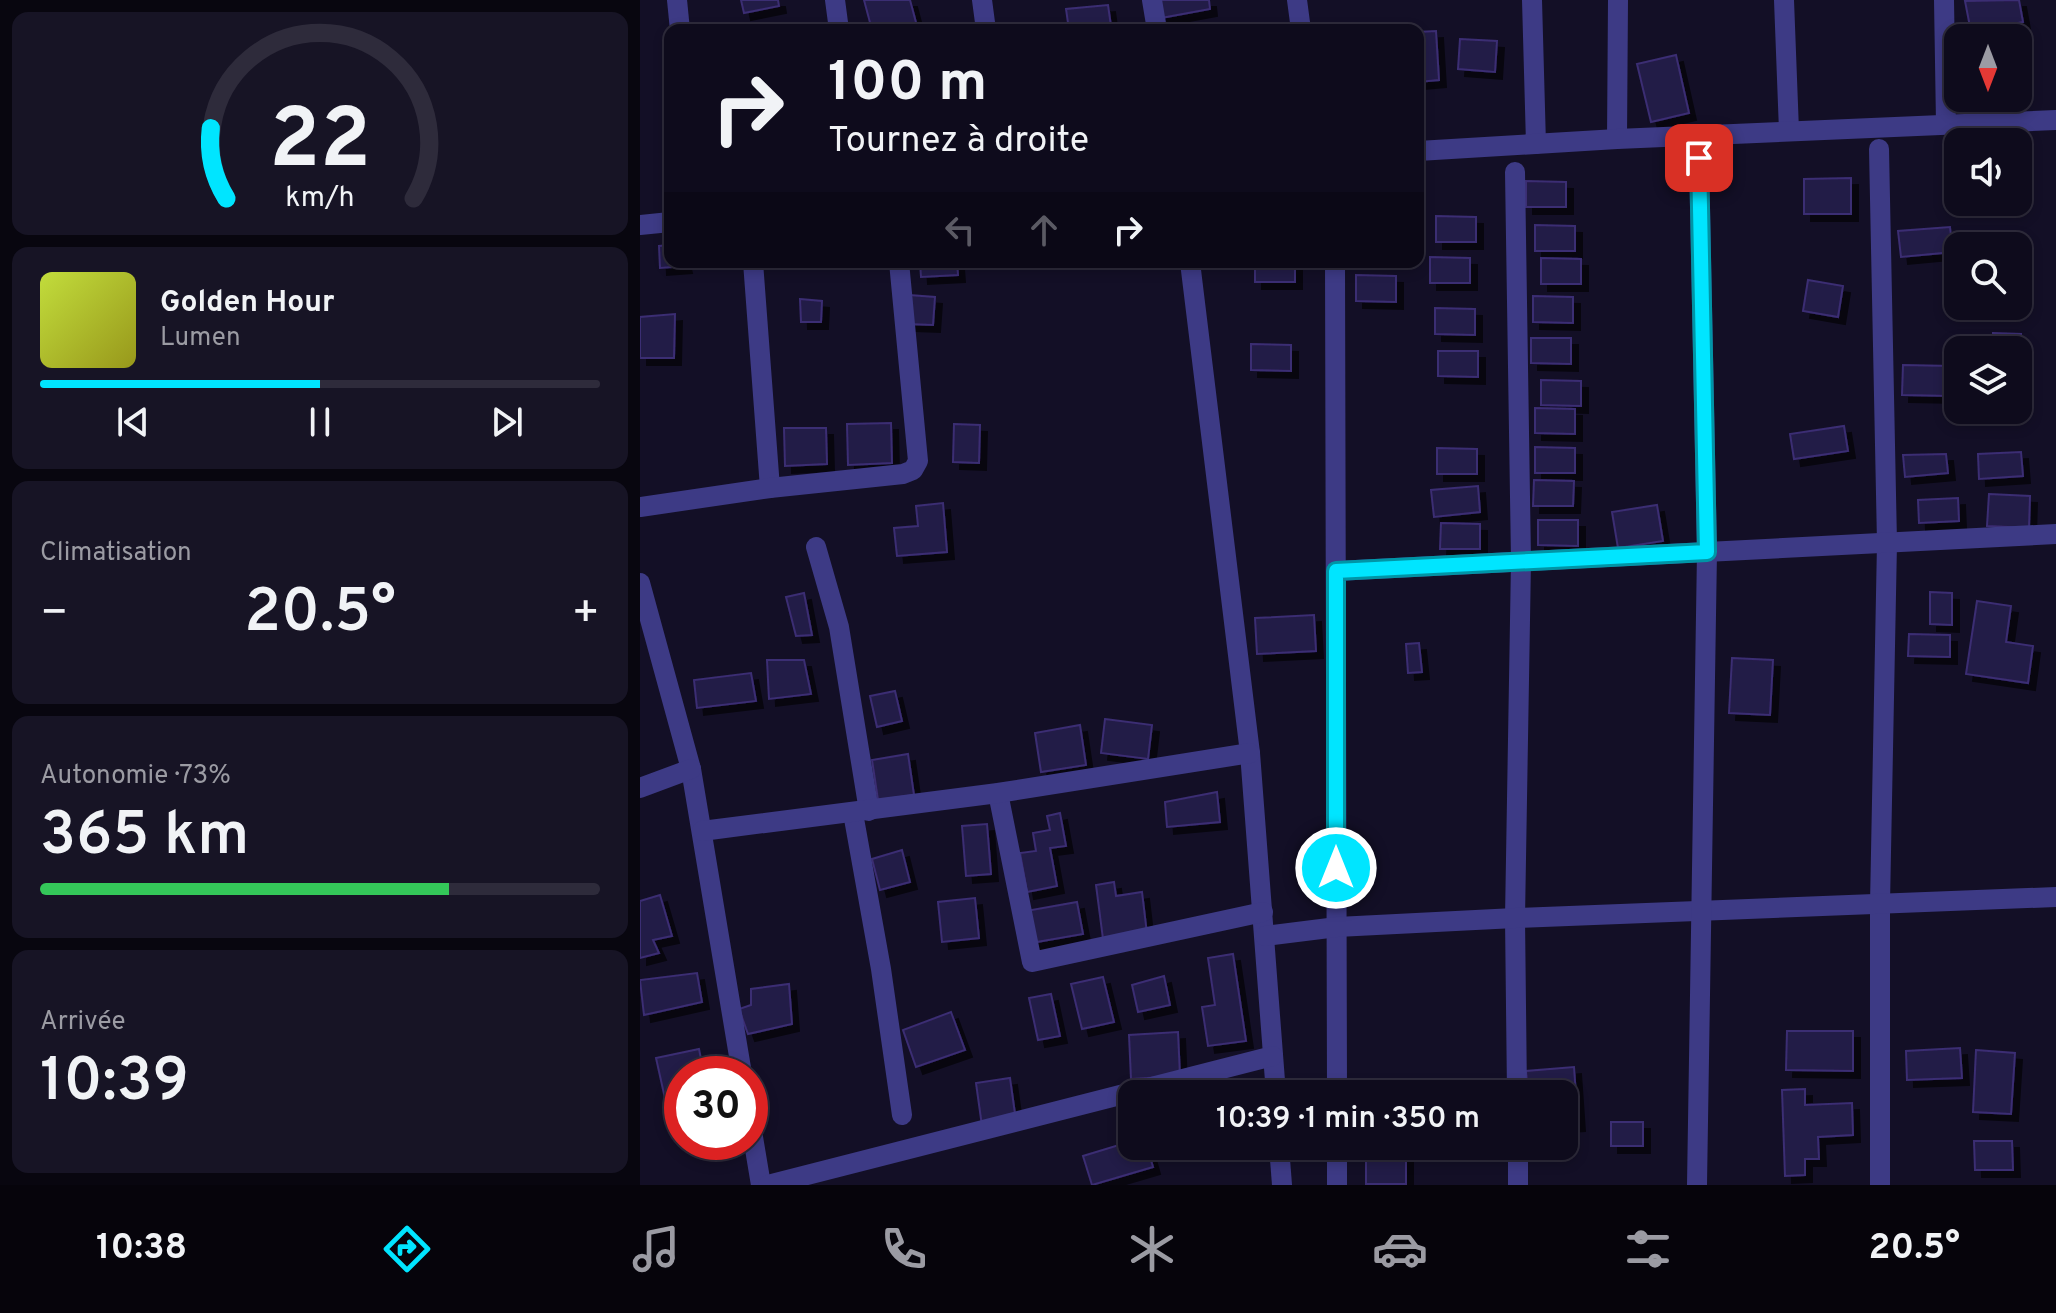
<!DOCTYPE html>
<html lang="fr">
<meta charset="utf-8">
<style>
:root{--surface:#0e0b1c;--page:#171425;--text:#f1f3f6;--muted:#9b9ba3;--line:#2e2b3b;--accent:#00e5ff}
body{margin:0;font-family:Overpass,sans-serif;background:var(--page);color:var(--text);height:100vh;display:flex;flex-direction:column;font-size:30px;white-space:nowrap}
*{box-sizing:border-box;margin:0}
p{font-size:26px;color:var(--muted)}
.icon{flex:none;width:44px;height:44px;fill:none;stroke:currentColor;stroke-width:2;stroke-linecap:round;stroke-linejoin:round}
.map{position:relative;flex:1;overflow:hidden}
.drawer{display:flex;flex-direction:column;gap:12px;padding:12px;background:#08060f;width:640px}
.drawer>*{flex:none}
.guide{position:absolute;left:24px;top:24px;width:760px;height:244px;border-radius:16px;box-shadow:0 4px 12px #0003,0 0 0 2px var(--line);background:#0e0b1c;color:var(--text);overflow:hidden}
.needle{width:52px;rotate:180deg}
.fabs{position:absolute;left:1304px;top:24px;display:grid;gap:16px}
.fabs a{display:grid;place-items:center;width:88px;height:88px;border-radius:16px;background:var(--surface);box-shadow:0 4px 12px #0003,0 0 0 2px var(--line);font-size:40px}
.speed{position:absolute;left:24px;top:1056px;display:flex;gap:16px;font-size:40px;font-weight:700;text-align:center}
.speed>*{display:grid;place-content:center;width:104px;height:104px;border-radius:50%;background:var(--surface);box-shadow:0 4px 12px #0003,0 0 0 2px var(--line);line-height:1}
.speed .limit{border:12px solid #d22;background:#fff;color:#111}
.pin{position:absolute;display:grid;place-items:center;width:68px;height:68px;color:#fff;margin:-34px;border-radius:16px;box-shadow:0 4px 12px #0006}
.me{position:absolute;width:88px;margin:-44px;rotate:0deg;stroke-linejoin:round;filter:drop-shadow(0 0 6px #0008)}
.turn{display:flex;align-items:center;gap:28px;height:168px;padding:0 32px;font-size:36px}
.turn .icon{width:104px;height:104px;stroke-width:2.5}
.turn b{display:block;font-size:56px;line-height:68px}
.lanes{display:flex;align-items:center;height:76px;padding:0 32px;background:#0003;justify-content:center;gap:40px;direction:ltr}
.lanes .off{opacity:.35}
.big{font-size:60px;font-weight:600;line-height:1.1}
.drawer .tile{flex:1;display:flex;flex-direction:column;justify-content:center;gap:12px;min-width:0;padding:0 28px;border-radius:16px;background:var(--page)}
.drawer .dial{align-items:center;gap:0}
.dial svg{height:208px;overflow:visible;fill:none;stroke:var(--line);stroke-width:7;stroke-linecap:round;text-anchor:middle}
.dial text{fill:var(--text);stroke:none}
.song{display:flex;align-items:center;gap:24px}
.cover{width:96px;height:96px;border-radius:12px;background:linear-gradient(135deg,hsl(70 70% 55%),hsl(60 70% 35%))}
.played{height:8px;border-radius:4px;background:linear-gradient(90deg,var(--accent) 50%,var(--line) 50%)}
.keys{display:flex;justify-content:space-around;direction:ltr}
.heat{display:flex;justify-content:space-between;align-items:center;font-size:44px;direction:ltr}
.charge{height:12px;border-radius:6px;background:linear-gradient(90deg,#34c759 73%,var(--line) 0)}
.trip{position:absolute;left:478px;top:1080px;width:460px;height:80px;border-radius:16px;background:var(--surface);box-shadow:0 4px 12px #0003,0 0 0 2px var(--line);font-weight:600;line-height:80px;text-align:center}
.tabs{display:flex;height:128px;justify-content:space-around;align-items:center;background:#06040b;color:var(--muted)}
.tabs .icon{width:56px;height:56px}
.tabs .selected{color:var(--accent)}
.tabs b{font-size:36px;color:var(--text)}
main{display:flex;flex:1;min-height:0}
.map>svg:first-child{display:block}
</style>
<main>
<section class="drawer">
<div class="tile dial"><svg viewBox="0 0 100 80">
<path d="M14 69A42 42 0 1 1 86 69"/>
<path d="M14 69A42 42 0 0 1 8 42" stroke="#00e5ff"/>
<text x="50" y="56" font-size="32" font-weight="700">22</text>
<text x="50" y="72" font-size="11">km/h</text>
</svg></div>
<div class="tile">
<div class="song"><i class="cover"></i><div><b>Golden Hour</b><p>Lumen</p></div></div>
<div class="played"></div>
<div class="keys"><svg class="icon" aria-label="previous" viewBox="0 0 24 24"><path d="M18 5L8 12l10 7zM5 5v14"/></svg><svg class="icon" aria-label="pause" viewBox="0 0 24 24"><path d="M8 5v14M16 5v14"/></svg><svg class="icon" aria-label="next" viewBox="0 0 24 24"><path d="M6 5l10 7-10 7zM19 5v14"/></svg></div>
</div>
<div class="tile"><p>Climatisation</p>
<div class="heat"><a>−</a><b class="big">20.5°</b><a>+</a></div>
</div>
<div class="tile"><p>Autonomie · 73%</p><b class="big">365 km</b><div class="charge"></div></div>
<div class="tile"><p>Arrivée</p><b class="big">10:39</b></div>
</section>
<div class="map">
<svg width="1416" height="1185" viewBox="0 0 1416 1185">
<defs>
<filter id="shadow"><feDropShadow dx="7" dy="7" stdDeviation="0" flood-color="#0009"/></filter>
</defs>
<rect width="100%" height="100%" fill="#130f26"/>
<!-- building -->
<g fill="#241b47" stroke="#3b2d73" stroke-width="2" filter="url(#shadow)">
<path d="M 101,0 L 138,0 L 139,6 L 104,13 Z"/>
<path d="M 224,0 L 270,0 L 278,30 L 232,30 Z"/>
<path d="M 517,0 L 569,0 L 570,9 L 521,18 Z"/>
<path d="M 1379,0 L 1383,22 L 1331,32 L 1325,1 Z"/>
<path d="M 468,5 L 471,26 L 456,30 L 429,30 L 426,9 Z"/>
<path d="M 796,31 L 799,80 L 778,82 L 778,32 Z"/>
<path d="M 820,39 L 857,41 L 855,72 L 818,69 Z"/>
<path d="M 1036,55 L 1049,113 L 1011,122 L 997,64 Z"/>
<path d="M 1320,98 L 1360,98 L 1359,103 L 1320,102 Z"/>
<path d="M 1211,178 L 1211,214 L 1164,214 L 1164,179 Z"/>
<path d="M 886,181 L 926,182 L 926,207 L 886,207 Z"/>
<path d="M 796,216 L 836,217 L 836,242 L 796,242 Z"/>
<path d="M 895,225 L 935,226 L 935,251 L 895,251 Z"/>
<path d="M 1310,227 L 1313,252 L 1261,257 L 1258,231 Z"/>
<path d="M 30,245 L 30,262 L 44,262 L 45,266 L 20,268 L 19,246 Z"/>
<path d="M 790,257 L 830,258 L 830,283 L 790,283 Z"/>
<path d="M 901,258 L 941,259 L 941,284 L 901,284 Z"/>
<path d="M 280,262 L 317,262 L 318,275 L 281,277 Z"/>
<rect x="615" y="262" width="40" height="20"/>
<path d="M 716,275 L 756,276 L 756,302 L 716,301 Z"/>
<path d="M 1168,280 L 1203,286 L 1198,317 L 1163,311 Z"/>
<path d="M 269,295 L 295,297 L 293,325 L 267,324 Z"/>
<path d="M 893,296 L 933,297 L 933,323 L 893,322 Z"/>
<path d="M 160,299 L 182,301 L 181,322 L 161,322 Z"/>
<path d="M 795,308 L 835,309 L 835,335 L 795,334 Z"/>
<path d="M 35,314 L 34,358 L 0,358 L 0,317 Z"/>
<path d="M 1353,333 L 1381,334 L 1379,361 L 1378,350 L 1353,350 Z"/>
<path d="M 891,338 L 931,338 L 931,364 L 891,363 Z"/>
<path d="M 611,344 L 651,345 L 651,371 L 611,370 Z"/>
<path d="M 798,351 L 838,351 L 838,377 L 798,376 Z"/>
<path d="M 1263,365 L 1312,366 L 1311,396 L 1262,395 Z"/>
<path d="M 901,380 L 941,381 L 941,406 L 901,405 Z"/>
<path d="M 895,408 L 935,409 L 935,434 L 895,433 Z"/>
<path d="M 251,423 L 252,463 L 208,465 L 207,424 Z"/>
<path d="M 314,424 L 340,425 L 339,463 L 313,462 Z"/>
<path d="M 1204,426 L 1208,451 L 1154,459 L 1150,434 Z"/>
<path d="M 144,428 L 186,428 L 187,464 L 145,466 Z"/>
<path d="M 895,447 L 935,448 L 935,473 L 895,473 Z"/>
<path d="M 797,448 L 837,449 L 837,474 L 797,474 Z"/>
<path d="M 1381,452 L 1383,476 L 1339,479 L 1338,454 Z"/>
<path d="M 1306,454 L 1308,473 L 1265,477 L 1263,455 Z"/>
<path d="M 894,480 L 934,481 L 933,506 L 893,506 Z"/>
<path d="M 838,486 L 840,512 L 794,517 L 791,490 Z"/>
<path d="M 1349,494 L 1390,496 L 1389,528 L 1347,526 Z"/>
<path d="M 1318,498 L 1319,521 L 1279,523 L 1278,500 Z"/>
<path d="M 303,503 L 307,552 L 257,556 L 254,528 L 278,526 L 276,506 Z"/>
<path d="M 1017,505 L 1023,541 L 978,548 L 972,512 Z"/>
<path d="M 898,520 L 938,520 L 938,546 L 898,545 Z"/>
<path d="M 801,523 L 840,524 L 840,549 L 800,549 Z"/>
<path d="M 1290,592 L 1312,593 L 1312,625 L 1290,624 Z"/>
<path d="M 164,593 L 172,635 L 156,636 L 146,597 Z"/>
<path d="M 1337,601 L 1371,606 L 1366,642 L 1393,646 L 1388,683 L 1326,674 Z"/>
<path d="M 674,615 L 676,651 L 617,654 L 615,618 Z"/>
<path d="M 1269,634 L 1310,635 L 1310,657 L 1268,656 Z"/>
<path d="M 779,643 L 782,672 L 768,673 L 766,644 Z"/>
<path d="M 1092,658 L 1133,660 L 1130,715 L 1089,713 Z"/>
<path d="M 127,660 L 164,660 L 171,694 L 129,699 Z"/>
<path d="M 111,673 L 116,701 L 57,708 L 54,680 Z"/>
<path d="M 255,691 L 262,721 L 237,727 L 230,696 Z"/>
<path d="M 465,719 L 512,725 L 508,759 L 461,753 Z"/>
<path d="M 440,725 L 446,765 L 401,772 L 395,733 Z"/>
<path d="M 268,754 L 274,795 L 238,800 L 232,760 Z"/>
<path d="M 577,792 L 580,822 L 527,827 L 525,802 Z"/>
<path d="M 420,813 L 426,846 L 410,848 L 417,886 L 387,892 L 380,853 L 396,851 L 393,833 L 410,830 L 407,816 Z"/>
<path d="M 347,824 L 351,874 L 326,876 L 322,826 Z"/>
<path d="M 262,850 L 270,882 L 240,890 L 232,859 Z"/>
<path d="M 474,882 L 476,896 L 502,892 L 507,934 L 463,939 L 456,885 Z"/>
<path d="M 20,895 L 32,936 L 13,940 L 19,953 L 0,958 L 0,901 Z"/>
<path d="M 335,898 L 339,938 L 302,942 L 298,902 Z"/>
<path d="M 437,902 L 443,934 L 391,943 L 386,911 Z"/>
<path d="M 593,954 L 606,1041 L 568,1046 L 562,1007 L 575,1005 L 568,958 Z"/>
<path d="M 57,973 L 62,1002 L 4,1015 L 0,980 Z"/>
<path d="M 524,976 L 530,1005 L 498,1012 L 492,985 Z"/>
<path d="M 463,977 L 474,1022 L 442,1029 L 431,984 Z"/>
<path d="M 149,984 L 152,1024 L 108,1034 L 99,1009 L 111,1005 L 111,989 Z"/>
<path d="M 411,994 L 420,1036 L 398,1040 L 389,998 Z"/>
<path d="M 311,1012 L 325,1050 L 276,1067 L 263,1030 Z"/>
<path d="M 1147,1031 L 1213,1031 L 1213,1071 L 1146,1070 Z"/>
<path d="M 538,1032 L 540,1076 L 491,1079 L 489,1035 Z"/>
<path d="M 1320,1048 L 1322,1078 L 1267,1080 L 1266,1051 Z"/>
<path d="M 59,1049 L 64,1074 L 42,1074 L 42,1108 L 28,1112 L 16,1058 Z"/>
<path d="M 1336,1050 L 1375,1053 L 1371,1114 L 1333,1112 Z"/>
<path d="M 934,1067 L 938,1124 L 924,1125 L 924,1094 L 888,1094 L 886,1071 Z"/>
<path d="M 370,1078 L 376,1121 L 342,1126 L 336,1083 Z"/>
<path d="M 1165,1089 L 1165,1105 L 1212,1103 L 1213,1135 L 1178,1137 L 1179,1159 L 1165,1159 L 1165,1175 L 1145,1176 L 1142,1090 Z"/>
<rect x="971" y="1122" width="32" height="24"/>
<path d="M 492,1141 L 492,1146 L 507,1146 L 513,1167 L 452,1185 L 443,1156 Z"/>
<path d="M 1334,1141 L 1372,1141 L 1373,1170 L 1335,1170 Z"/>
<rect x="726" y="1146" width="40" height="38"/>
</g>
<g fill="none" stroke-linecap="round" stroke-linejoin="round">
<!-- minor -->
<g stroke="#3d3a85" stroke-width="20">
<path d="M 37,0 L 40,30"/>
<path d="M 195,0 L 199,30"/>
<path d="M 342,0 L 346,30"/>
<path d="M 512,0 L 517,30"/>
<path d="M 657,0 L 661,30"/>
<path d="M 892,0 L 896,144"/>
<path d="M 1144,0 L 1149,131"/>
<path d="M 1304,0 L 1306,124"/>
<path d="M 977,139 L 978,0"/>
<path d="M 1239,149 L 1247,543 L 1240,904 L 1240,1185"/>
<path d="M 778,151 L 977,139 L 1416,120"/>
<path d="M 875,172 L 881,561 L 875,918 L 877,1094"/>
<path d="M 0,225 L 30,222"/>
<path d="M 113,262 L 130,488"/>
<path d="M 550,262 L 610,753 L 636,1094"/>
<path d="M 695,262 L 697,1094"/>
<path d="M 0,507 L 130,488 L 263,474 L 273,470 L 278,461 L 259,262"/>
<path d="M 176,547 L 199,627 L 229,811"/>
<path d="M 696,571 L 1416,534"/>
<path d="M 0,583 L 51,769 L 102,1074"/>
<path d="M 0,788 L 51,769"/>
<path d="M 358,793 L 392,962 L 623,912"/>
<path d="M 213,813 L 241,969 L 262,1115"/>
<path d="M 62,831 L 358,793 L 610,753"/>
<path d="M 625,936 L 697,927 L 875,918 L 1416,897"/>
<path d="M 110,1119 L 121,1185"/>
<path d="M 639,1146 L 642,1185"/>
<path d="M 697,1146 L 697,1185"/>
<path d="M 878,1146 L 878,1185"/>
<path d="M 128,1185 L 633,1056"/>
<path d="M 1057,1185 L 1067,552 L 1059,158"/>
</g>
</g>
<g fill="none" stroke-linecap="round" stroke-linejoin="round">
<!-- route casing -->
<g stroke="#0095a6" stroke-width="20">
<path id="route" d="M 696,868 L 696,571 L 1067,552 L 1059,158"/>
</g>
<!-- route -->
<use href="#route" stroke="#00e5ff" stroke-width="14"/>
</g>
</svg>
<div class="fabs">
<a><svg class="needle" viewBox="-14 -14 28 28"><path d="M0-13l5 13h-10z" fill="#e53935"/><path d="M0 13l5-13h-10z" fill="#9b9ba3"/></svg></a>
<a><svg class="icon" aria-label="sound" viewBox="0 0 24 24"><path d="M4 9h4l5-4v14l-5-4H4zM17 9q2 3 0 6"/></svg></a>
<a><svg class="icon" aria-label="search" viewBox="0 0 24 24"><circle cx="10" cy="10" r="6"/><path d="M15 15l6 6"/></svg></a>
<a><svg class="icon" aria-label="layers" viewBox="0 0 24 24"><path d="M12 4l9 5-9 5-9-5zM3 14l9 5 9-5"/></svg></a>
</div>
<div class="speed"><div class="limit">30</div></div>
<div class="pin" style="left:1059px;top:158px;background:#d93025"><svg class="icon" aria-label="arrive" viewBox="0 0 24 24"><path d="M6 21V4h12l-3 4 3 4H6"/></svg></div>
<svg class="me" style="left:696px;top:868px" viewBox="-20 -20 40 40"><circle r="17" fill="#00e5ff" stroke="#fff" stroke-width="3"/><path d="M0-11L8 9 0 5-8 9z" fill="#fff"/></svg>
<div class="trip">10:39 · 1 min · 350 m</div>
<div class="guide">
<div class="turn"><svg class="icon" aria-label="right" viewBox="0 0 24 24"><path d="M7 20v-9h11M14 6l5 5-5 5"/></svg><div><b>100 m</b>Tournez à droite</div></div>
<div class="lanes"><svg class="icon off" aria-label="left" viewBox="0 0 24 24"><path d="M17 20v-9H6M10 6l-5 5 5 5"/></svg><svg class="icon off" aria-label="ahead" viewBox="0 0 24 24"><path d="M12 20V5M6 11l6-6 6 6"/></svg><svg class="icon" aria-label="right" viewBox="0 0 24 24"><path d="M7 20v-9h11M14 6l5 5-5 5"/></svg></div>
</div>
</div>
</main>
<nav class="tabs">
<b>10:38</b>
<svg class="icon selected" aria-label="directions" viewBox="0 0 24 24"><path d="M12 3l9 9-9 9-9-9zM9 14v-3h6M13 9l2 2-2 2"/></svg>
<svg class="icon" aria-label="music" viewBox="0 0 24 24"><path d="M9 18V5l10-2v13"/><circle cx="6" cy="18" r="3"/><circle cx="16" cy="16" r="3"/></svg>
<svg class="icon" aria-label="phone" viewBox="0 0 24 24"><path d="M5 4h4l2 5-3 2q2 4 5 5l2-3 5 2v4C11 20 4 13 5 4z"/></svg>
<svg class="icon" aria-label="climate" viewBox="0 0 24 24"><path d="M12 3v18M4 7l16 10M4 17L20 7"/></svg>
<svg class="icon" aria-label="car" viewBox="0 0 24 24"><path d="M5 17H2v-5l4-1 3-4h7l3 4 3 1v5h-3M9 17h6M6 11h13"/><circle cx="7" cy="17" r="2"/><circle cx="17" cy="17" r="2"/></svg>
<svg class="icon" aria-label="filters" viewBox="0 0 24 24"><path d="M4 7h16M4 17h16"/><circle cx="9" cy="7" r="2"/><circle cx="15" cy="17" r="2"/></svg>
<b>20.5°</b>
</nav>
